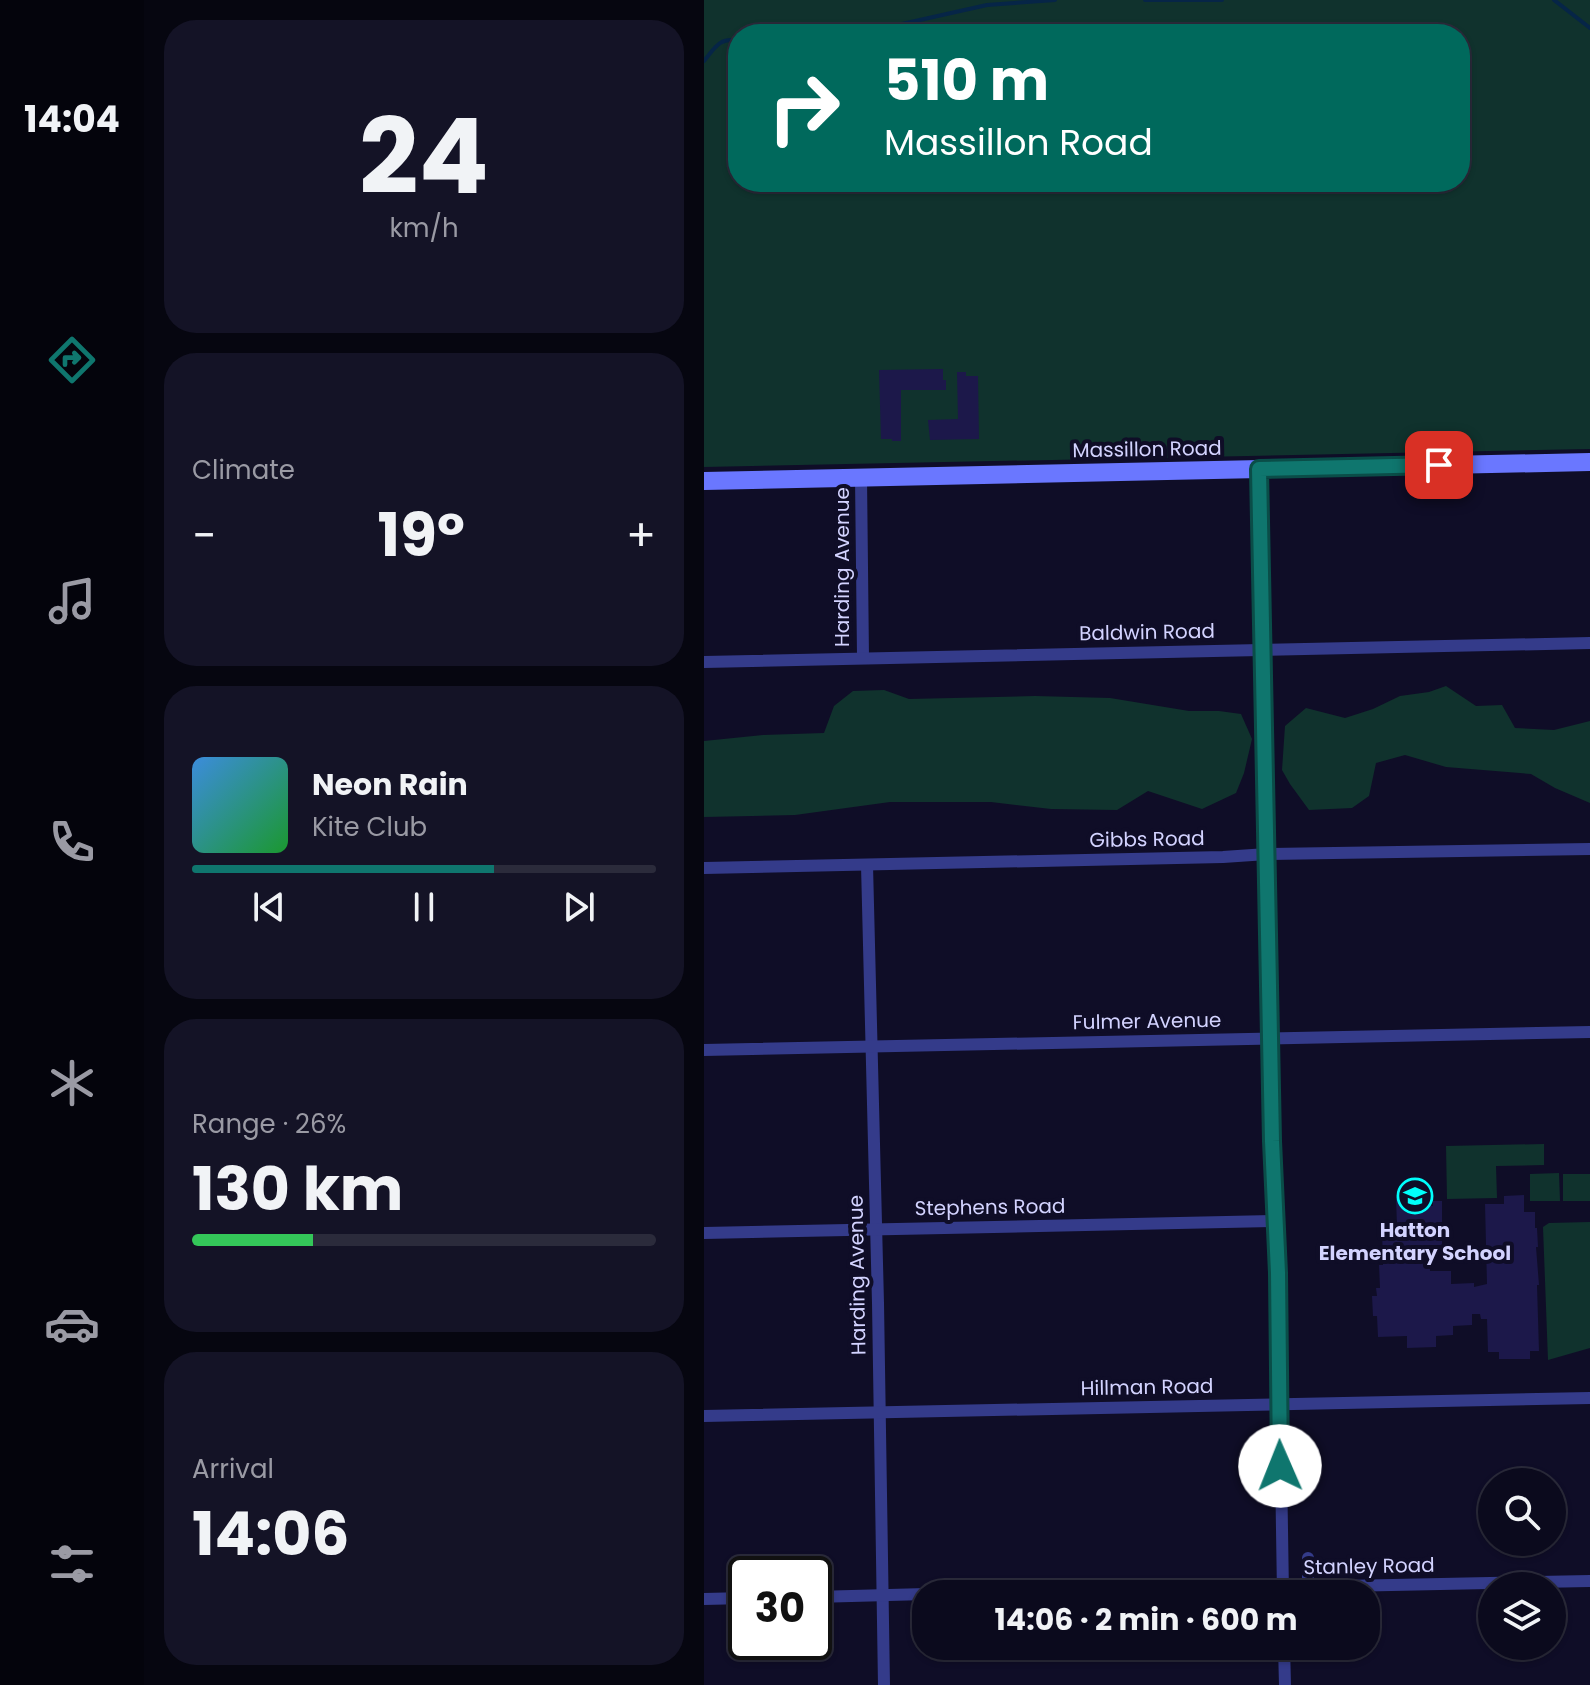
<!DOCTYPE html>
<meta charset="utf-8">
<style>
:root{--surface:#0b0a1d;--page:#141326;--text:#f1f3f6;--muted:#9a9aa4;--line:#2b2b3b;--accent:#0f766e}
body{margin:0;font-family:Poppins,sans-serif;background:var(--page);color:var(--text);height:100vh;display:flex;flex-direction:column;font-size:30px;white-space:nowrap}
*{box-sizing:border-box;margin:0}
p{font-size:26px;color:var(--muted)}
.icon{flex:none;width:44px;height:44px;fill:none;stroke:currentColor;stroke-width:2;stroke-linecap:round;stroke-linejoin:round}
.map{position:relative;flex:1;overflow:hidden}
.details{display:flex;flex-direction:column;gap:20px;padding:20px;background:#060610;width:560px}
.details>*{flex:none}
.guide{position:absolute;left:24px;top:24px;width:742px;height:168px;border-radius:32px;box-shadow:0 2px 6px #0004,0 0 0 2px var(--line);background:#00695c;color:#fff;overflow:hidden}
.fabs{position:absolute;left:774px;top:1468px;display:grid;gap:16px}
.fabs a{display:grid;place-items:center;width:88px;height:88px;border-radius:50%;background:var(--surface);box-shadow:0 2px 6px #0004,0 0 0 2px var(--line);font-size:40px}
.speed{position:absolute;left:24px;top:1556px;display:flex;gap:16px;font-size:40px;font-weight:700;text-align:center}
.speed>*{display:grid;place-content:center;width:104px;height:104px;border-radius:50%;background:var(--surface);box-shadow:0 2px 6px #0004,0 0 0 2px var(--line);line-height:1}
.speed .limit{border:4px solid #111;border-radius:12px;background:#fff;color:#111}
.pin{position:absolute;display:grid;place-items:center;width:68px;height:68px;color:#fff;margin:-34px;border-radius:16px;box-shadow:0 4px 12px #0006}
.me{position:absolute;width:88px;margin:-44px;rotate:359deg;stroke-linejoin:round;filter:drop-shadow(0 0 6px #0008)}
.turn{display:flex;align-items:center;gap:28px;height:168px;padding:0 24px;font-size:36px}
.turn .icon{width:104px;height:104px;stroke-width:2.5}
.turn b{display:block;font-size:56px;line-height:68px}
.big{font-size:60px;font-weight:700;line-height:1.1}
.details .widget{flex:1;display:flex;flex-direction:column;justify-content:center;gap:12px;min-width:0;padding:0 28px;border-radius:32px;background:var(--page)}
.details .dial{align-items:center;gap:0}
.dial b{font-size:104px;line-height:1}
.song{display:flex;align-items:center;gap:24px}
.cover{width:96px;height:96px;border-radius:12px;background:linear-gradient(135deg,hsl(210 70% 55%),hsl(130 70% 35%))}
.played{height:8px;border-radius:4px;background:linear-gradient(90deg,var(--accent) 65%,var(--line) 65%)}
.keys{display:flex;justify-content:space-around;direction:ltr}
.heat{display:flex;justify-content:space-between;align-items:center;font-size:44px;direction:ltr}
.charge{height:12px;border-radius:6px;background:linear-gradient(90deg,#34c759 26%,var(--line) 0)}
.trip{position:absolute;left:208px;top:1580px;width:468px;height:80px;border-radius:32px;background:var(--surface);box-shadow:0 2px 6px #0004,0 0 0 2px var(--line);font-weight:700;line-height:80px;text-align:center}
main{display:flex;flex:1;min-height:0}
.dock{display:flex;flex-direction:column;width:144px;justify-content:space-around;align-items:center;background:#04040c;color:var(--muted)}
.dock .icon{width:56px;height:56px}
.dock .active{color:var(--accent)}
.dock b{font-size:36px;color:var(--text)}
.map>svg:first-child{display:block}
</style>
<main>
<nav class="dock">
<b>14:04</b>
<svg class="icon active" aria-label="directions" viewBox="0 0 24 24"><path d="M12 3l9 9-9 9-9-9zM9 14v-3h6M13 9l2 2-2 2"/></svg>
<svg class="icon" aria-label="music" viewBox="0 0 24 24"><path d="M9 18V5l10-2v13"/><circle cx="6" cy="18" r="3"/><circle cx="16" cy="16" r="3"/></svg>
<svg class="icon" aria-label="phone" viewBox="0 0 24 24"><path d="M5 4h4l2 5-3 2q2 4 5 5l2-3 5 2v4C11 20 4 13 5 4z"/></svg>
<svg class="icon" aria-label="climate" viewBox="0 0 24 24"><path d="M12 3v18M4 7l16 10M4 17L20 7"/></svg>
<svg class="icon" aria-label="car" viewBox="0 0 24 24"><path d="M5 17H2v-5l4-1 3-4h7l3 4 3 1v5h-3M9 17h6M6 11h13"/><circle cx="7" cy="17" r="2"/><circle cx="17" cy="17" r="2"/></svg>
<svg class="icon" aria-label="filters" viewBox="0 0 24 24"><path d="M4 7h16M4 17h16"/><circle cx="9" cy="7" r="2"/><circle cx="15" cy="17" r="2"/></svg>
</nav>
<section class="details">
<div class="widget dial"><b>24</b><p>km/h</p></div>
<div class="widget"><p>Climate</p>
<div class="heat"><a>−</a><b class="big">19°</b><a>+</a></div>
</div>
<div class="widget">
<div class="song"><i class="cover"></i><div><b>Neon Rain</b><p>Kite Club</p></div></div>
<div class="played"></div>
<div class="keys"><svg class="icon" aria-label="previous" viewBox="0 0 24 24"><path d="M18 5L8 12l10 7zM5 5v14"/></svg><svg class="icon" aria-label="pause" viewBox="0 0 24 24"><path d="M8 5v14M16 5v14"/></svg><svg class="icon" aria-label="next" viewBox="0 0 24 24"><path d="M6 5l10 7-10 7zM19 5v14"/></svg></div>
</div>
<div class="widget"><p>Range · 26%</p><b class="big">130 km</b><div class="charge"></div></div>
<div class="widget"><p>Arrival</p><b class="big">14:06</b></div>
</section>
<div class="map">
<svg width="886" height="1685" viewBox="0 0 886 1685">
<rect width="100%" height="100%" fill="#0f0d27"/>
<!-- green -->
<g fill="#10322d" fill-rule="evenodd">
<path d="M 0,0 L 886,0 L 886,449 L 0,467 ZM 34,34 L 756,34 L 756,182 L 34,182 Z"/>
<path d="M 742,686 L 772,706 L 798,705 L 811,728 L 850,730 L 886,721 L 886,803 L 851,788 L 827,774 L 742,767 L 701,755 L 672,763 L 665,796 L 648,808 L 605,810 L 586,784 L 578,770 L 581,726 L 602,708 L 641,718 L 669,709 L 696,696 L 725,692 Z"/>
<path d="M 180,690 L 205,699 L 331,696 L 406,698 L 485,711 L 515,711 L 537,714 L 548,739 L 540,773 L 532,793 L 498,809 L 444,791 L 413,810 L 347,809 L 287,802 L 186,802 L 91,815 L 0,817 L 0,741 L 59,735 L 120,733 L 130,706 L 149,691 Z"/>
<path d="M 840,1144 L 840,1165 L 792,1166 L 793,1198 L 743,1199 L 742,1146 Z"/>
<path d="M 855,1173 L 856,1201 L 826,1201 L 826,1174 Z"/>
<rect x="859" y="1174" width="27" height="27"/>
<path d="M 886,1222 L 886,1348 L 844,1360 L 839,1227 L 845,1223 Z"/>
</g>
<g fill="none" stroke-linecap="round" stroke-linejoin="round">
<!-- stream -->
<g stroke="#062547" stroke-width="4">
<path d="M 441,0 L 518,0"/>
<path d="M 850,0 L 886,28"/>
<path d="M 153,34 L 283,5 L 351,0"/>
<path d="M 0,61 C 10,49 16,36 34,41"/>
</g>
</g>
<!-- building -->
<g fill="#1c184a">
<path d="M 239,369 L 239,380 L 242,380 L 242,390 L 197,390 L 197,441 L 188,441 L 188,439 L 177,439 L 175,370 Z"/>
<path d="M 253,372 L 262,372 L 262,376 L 274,376 L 275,439 L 226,440 L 224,420 L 254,419 Z"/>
<path d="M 820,1195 L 820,1212 L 831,1212 L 831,1228 L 833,1228 L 834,1247 L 832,1247 L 835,1285 L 833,1285 L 835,1351 L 826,1351 L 826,1359 L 795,1359 L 795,1352 L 784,1352 L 783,1319 L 777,1319 L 776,1314 L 768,1314 L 768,1325 L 749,1326 L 749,1335 L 732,1336 L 732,1347 L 703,1348 L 703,1336 L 674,1337 L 673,1316 L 669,1316 L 668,1296 L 673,1296 L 672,1288 L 676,1288 L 675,1265 L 679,1265 L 678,1228 L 693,1227 L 692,1197 L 711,1196 L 711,1206 L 729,1206 L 729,1201 L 738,1201 L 738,1245 L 725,1245 L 726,1271 L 747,1271 L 747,1284 L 770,1283 L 770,1287 L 783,1284 L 781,1204 L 800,1204 L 800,1196 Z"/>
</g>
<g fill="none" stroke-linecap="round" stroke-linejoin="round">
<!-- street -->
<g stroke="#343b8a" stroke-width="12">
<path d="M 555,469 L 568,1141 L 574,1273 L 579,1594"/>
<path d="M 157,477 L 159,657"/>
<path d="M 0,662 L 886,643"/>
<path d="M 163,865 L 174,1303 L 180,1685"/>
<path d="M 0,868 L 519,857 L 563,854 L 886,849"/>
<path d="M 0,1050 L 886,1032"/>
<path d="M 0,1233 L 573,1221"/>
<path d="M 0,1416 L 886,1398"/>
<path d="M 604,1587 L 604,1558"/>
<path d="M 253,1594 L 886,1581"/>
<path d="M 110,1597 L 222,1594"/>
<path d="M 0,1599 L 42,1598"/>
<path d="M 580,1646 L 581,1685"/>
</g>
<!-- secondary -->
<path stroke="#6a77ff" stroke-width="18" d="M 0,481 L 886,462"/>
</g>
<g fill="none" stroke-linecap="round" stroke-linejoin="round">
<!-- route casing -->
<g stroke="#0a4d48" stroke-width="20">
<path id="route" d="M 576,1466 L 574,1273 L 568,1141 L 555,469 L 735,465"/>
</g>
<!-- route -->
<use href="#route" stroke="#0f766e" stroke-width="14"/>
</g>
<!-- icons -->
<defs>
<g id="school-ring" transform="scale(1.8)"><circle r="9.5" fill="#0f0d27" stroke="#00fefb" stroke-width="1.5"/><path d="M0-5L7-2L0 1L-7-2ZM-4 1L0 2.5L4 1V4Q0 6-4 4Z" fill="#00fefb"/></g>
</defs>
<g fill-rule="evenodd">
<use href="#school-ring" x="711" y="1196"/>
</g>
<g text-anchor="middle" stroke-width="8" stroke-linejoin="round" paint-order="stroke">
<!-- street labels -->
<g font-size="20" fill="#d3d3ff" stroke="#0f0d27">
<text transform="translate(443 449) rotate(-1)" y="7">Massillon Road</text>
<text transform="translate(138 567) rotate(-90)" y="7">Harding Avenue</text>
<text transform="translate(443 632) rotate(-1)" y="7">Baldwin Road</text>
<text transform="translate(443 839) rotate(-1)" y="7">Gibbs Road</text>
<text transform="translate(443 1021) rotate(-1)" y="7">Fulmer Avenue</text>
<text transform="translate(286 1207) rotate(-1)" y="7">Stephens Road</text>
<text transform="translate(153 1275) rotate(-91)" y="7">Harding Avenue</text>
<text transform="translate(443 1387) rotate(-1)" y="7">Hillman Road</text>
<text transform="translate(665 1566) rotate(-1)" y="7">Stanley Road</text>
</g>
<!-- poi labels -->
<g font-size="20" font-weight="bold" fill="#d3d3ff" stroke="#0f0d27">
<text x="711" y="1237">Hatton<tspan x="711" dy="23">Elementary School</tspan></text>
</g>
</g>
</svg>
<div class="fabs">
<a><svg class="icon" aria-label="search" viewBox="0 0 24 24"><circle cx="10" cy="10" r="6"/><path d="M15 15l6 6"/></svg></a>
<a><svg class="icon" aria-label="layers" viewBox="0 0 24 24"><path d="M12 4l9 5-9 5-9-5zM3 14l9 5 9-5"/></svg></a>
</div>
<div class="speed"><div class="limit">30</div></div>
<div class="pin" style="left:735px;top:465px;background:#d93025"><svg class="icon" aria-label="arrive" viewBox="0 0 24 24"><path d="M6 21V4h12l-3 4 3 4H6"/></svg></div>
<svg class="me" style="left:576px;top:1466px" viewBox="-20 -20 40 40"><circle r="19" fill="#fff"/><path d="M0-13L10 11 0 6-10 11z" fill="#0f766e"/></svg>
<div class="trip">14:06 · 2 min · 600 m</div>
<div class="guide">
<div class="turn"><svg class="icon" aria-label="right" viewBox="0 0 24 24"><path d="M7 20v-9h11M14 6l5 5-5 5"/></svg><div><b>510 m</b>Massillon Road</div></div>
</div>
</div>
</main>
